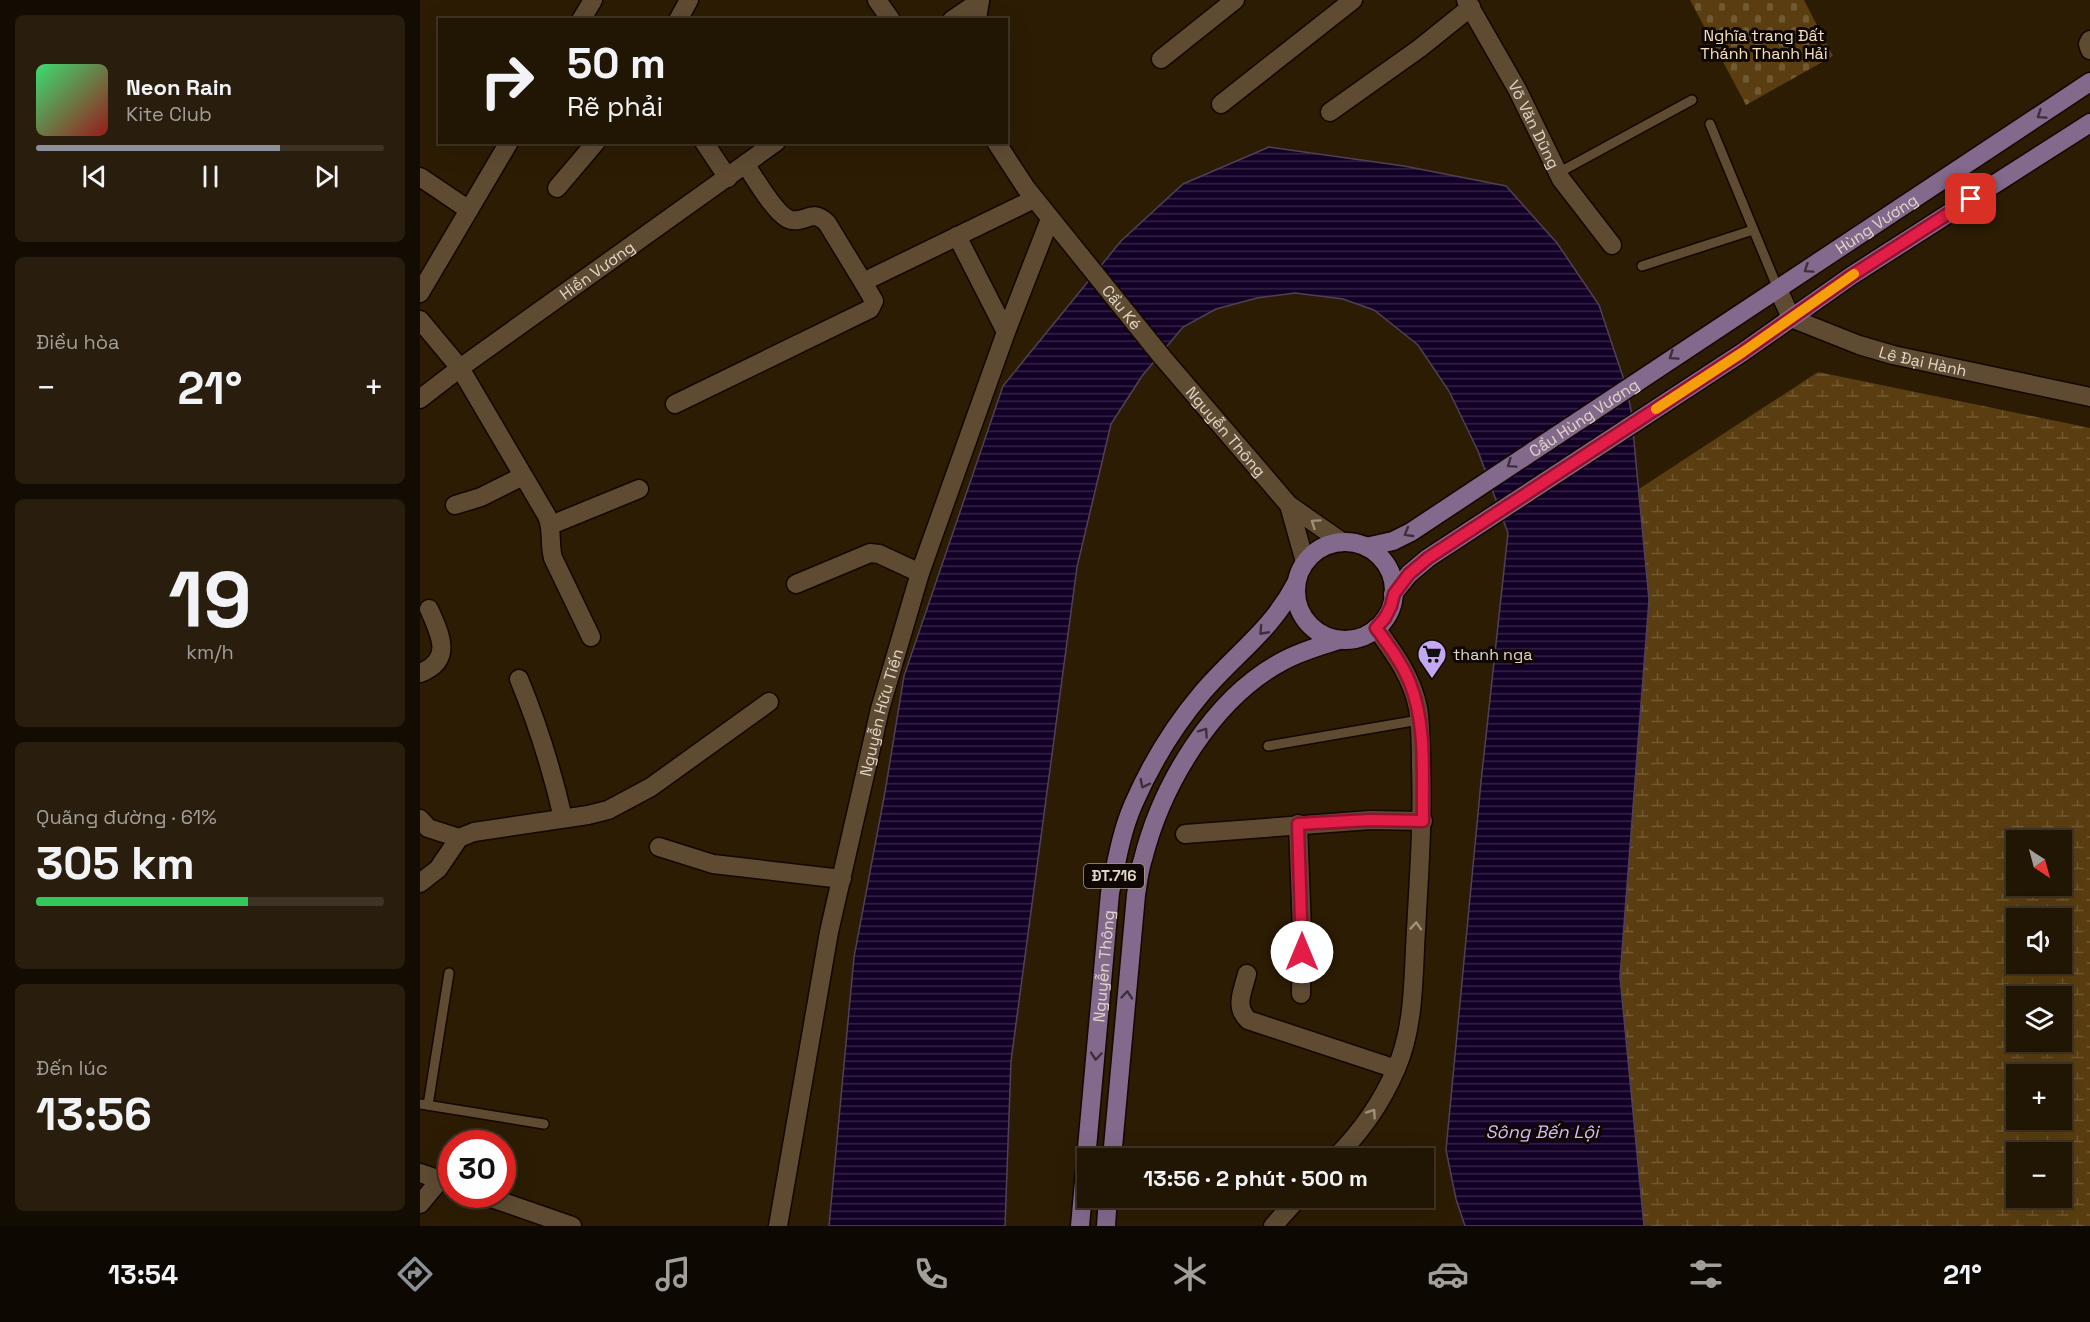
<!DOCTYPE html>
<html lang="vi">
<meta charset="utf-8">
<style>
:root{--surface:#211503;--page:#291e0d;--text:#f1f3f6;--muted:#a29f9a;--line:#3e3425;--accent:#8c9099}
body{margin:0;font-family:"Space Grotesk",sans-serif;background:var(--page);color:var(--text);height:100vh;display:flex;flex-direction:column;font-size:22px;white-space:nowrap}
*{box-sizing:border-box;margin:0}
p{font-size:20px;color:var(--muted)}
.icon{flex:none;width:33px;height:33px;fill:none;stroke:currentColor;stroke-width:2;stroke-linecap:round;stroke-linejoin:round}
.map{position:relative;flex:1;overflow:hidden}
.panel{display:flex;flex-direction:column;gap:15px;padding:15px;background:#120c02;width:420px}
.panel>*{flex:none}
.guide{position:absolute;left:18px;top:18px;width:570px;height:126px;border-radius:0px;box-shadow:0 6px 24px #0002,0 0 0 2px var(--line);background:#211503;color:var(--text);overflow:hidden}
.needle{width:39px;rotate:144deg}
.tools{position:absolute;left:1586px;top:830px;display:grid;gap:12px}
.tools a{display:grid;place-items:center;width:66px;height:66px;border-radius:0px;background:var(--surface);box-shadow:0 6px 24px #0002,0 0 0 2px var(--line);font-size:30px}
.speed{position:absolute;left:18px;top:1130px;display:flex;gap:12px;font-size:30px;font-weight:700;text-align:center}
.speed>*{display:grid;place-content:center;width:78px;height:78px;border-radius:50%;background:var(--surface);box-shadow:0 6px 24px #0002,0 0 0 2px var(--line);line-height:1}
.speed .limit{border:9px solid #d22;background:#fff;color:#111}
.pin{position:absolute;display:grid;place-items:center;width:51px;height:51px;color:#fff;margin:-26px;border-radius:12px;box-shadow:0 3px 9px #0006}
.me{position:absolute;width:66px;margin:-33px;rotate:0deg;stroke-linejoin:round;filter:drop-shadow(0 0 4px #0008)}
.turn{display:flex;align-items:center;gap:21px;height:126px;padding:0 30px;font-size:27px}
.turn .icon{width:78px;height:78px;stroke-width:2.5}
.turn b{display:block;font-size:42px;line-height:51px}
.big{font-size:45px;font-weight:800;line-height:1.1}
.panel .tile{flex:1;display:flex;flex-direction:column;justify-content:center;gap:9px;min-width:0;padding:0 21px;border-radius:9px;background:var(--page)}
.panel .dial{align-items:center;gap:0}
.dial b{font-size:78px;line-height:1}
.song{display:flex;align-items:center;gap:18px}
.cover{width:72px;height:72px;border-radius:9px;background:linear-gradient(135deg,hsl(140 70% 55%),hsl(0 70% 35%))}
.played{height:6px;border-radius:3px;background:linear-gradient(90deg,var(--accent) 70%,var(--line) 70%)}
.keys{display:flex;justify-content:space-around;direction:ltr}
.heat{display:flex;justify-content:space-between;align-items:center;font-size:33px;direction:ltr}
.charge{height:9px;border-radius:4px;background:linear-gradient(90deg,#34c759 61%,var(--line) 0)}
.trip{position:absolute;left:657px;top:1148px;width:357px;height:60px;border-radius:0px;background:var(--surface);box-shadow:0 6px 24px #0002,0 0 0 2px var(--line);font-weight:800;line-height:60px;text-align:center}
.tabs{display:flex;height:96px;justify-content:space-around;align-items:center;background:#0d0801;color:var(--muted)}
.tabs .icon{width:42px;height:42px}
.tabs .on{color:var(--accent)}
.tabs b{font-size:27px;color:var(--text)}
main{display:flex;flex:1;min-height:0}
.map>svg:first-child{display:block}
</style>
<main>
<section class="panel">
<div class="tile">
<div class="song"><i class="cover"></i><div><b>Neon Rain</b><p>Kite Club</p></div></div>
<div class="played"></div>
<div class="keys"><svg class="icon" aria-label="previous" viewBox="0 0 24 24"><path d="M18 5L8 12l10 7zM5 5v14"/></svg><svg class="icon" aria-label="pause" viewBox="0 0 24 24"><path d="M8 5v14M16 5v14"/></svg><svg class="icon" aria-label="next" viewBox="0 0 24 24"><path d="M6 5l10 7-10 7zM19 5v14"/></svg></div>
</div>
<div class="tile"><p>Điều hòa</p>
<div class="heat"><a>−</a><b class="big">21°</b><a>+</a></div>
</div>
<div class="tile dial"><b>19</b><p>km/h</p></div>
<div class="tile"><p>Quãng đường · 61%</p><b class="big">305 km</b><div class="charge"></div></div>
<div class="tile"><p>Đến lúc</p><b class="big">13:56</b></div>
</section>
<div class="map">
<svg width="1670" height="1226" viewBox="0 0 1670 1226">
<defs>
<pattern id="wetland-marsh" width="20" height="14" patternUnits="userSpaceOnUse" patternTransform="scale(1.5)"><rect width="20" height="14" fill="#5a3e11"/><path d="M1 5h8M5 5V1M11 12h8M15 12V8" fill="none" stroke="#715932"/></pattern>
<pattern id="cemetery-stones" width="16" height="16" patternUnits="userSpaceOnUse" patternTransform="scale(1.5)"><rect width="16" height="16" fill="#5a3e11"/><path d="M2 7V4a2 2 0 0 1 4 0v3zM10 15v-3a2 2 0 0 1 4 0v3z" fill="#715932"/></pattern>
<pattern id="water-rules" width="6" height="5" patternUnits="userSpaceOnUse" patternTransform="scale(1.5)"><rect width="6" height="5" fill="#120027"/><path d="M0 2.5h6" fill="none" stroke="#342445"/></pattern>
</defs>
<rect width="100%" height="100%" fill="#2c1c04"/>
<!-- wetland -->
<path fill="url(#wetland-marsh)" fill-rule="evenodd" d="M 1398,372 L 1670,428 L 1670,1226 L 1224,1226 L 1200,977 L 1229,600 L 1219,489 ZM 1596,840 L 1641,840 L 1641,885 L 1596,885 ZM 1596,918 L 1641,918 L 1641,963 L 1596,963 ZM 1596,996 L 1641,996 L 1641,1041 L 1596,1041 ZM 1596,1074 L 1641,1074 L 1641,1119 L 1596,1119 ZM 1596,1152 L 1641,1152 L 1641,1197 L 1596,1197 Z"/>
<!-- cemetery -->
<path fill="url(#cemetery-stones)" d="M 1270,0 L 1384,0 L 1413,56 L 1326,105 Z"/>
<!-- water -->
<path fill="url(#water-rules)" stroke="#504057" stroke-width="1.5" d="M 849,147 L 984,166 L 1086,186 L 1137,243 L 1179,305 L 1206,386 L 1211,410 L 1229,600 L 1200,977 L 1224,1226 L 1045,1226 L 1036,1199 L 1026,1150 L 1061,782 L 1088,533 L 1058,451 L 1029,391 L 998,345 L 954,310 L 923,299 L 875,293 L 837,298 L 796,309 L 763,327 L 722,376 L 691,424 L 657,567 L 591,1061 L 585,1226 L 409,1226 L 434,957 L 465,792 L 484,676 L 583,386 L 701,241 L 763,184 Z"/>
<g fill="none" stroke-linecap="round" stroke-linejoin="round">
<!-- service casing -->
<g stroke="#140600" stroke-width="12">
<g id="service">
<path d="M 1290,124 L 1358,289"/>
<path d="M 1138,173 L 1272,100"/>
<path d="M 1222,266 L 1333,230"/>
<path d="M 848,746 L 999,720"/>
<path d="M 0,1104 L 124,1124"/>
<path d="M 8,1105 L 29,973"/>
</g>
</g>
<!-- minor casing -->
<g stroke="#140600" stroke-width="21">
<g id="minor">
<path d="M 457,0 L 471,20"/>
<path id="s1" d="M 1046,0 L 1097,89 L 1141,179 L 1192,245"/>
<path d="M 161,20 L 173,0"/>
<path d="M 258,20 L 269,0"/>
<path d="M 532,20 L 560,1"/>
<path d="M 1670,40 L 1668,44 L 1670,50"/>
<path d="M 741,59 L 815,0"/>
<path d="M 801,104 L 933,0"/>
<path d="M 910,112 L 1000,48 L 1051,7"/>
<path d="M 284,142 L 308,178"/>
<path d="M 326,165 C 334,177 357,217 371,220 C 387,223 391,208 407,223 L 443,282"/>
<path d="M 0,177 L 49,210"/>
<path d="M 137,188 L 176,142"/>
<path d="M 537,236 L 586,332"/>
<path id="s2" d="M 1358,289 L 1371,318 L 1439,345 L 1473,355 L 1670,397"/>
<path d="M 0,293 L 89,142"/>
<path d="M 0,320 L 40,368 L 127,516 C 133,530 129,543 133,558 L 171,637"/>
<path id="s3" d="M 0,399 L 40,368 L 356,142"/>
<path d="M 255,404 L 450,309 L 454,301 L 443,282 L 614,199"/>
<path d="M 35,505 L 61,497 L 103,476"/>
<path d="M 131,525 L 219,489"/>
<path d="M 376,584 L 450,553 L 459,554 L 500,573"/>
<path d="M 0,673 C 34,660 20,634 9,609"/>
<path d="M 99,679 C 118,725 132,770 143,818"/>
<path d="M 0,819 L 8,828 L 39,838"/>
<path d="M 878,824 L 882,931 L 881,994"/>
<path d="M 765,834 L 950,820 L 1003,821"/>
<path d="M 239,847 L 293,864 L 422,879"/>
<path d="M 0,883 L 18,869 L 39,838 L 54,832 L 168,815 L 188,810 L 231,787 L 349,702"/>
<path d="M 827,974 C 823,991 814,1006 828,1020 L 976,1069"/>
<path d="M 0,1173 L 32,1184"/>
<path d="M 60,1194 L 152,1226"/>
<path d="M 0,1204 L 20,1180"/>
<path id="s4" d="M 358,1226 L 409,932 L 460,709 L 500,573 L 586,332 L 630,219"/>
</g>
</g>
<!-- tertiary casing -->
<g stroke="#140600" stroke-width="21">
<g id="tertiary">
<path d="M 915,1158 C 941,1132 962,1102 976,1069 C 995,1026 993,976 996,930 C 999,875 1003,822 1001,767 C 1001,747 1001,727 998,708 C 992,677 974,653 956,628"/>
<path d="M 853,1226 L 879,1197"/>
</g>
</g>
<!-- secondary casing -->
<g stroke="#140600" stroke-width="21">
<g id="secondary">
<path d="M 557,20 L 560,0"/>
<path id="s5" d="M 576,142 L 606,188 L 743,358 L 869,505 L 922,542"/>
<path d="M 869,505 L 885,562"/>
</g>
</g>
<!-- primary casing -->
<g stroke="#140600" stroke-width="21">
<g id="primary">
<circle cx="925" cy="591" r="49"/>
<path id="s6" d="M 946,547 L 973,541 L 991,532 L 1670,82"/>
<path d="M 973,594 L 989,574 L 1008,558 L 1323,352 L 1431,276 L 1670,123"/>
<path d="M 692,1158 L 716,895 C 718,883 719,871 723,859 C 742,784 793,698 863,661 C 881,651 900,646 919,640"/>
<path id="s7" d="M 660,1226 L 690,893 C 696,864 701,833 713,805 C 730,766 754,726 782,693 C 815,654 852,630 876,583"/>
<path d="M 686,1226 L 688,1197"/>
</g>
</g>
<!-- service -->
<use href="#service" stroke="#5e4b32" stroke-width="9"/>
<!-- minor -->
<use href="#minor" stroke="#5e4b32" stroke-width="18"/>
<!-- tertiary -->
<use href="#tertiary" stroke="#5e4b32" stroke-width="18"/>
<!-- secondary -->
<use href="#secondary" stroke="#5e4b32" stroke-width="18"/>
<!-- primary -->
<use href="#primary" stroke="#836a8d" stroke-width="18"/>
</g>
<!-- one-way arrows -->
<defs><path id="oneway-chevron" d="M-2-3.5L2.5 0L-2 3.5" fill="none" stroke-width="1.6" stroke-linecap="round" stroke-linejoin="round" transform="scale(1.5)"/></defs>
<g stroke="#3d2f3a">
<use href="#oneway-chevron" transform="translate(1621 115) rotate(146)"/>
<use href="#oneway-chevron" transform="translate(1388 269) rotate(146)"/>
<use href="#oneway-chevron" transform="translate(1253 356) rotate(146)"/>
<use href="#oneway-chevron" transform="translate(1091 464) rotate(146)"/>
<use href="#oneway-chevron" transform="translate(988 533) rotate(150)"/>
<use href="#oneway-chevron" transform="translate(843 631) rotate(132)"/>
<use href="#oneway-chevron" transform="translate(784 732) rotate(-55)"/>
<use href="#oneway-chevron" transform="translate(724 784) rotate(117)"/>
<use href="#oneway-chevron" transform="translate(707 995) rotate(-85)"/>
<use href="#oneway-chevron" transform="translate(676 1056) rotate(95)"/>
</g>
<g stroke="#9f907c">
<use href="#oneway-chevron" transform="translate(895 523) rotate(-145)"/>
<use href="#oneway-chevron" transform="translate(996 926) rotate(-86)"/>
<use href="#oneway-chevron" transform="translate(952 1113) rotate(-56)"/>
</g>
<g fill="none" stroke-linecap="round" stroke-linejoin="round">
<!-- route casing -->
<g stroke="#92132f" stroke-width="15">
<path id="route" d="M 882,952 L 878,824 L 950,820 L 1003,821 C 1002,777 1007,726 990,683 C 982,663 969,646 956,628 L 965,618 L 971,606 L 974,594 L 989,574 L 1008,558 L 1323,352 L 1431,276 L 1551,199"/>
</g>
<!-- route -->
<use href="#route" stroke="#e11d48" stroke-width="10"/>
<!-- slow -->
<path stroke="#f59e0b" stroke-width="10" d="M 1236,409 L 1323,352 L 1434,274"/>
</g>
<!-- icons -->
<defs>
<g id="supermarket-pin" transform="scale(1.5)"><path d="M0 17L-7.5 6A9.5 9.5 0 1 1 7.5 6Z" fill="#c4a7f1" stroke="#0f0802"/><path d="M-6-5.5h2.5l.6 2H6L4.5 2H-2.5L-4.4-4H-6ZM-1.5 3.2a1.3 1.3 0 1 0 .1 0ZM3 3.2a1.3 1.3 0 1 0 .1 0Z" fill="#111"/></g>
</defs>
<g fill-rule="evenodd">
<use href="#supermarket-pin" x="1012" y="654"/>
</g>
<g text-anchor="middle" stroke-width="6" stroke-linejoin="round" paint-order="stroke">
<!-- shield labels -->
<rect fill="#0f0802" stroke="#a1988c" stroke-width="1.5" x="664" y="864" width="60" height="24" rx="4.5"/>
<g font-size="15" font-weight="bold" fill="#e0d5c7">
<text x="694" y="881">ĐT.716</text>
</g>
<!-- park labels -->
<g font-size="16" fill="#f7e0c2" stroke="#0f0802">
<text x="1344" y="41">Nghĩa trang Đất<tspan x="1344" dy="18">Thánh Thanh Hải</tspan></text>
</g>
<!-- street labels -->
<g font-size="16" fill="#e0d5c7" stroke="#0f0802">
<text dy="6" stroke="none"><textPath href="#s1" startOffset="142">Võ Văn Dũng</textPath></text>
<text dy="6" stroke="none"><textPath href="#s6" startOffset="606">Hùng Vương</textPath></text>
<text dy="6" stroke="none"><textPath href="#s3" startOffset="219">Hiền Vương</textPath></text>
<text dy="6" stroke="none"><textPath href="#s5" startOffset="208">Cầu Ké</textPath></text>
<text dy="6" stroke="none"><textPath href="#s2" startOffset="171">Lê Đại Hành</textPath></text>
<text dy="6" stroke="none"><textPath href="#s6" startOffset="255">Cầu Hùng Vương</textPath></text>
<text dy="6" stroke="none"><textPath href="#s5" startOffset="370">Nguyễn Thông</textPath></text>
<text dy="6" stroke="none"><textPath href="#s4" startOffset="524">Nguyễn Hữu Tiến</textPath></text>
<text dy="6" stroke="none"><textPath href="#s7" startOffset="261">Nguyễn Thông</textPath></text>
</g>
<!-- poi labels -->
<g font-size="16" fill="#e0d5c7" stroke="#0f0802" text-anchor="start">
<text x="1033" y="660">thanh nga</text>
</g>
<!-- water labels -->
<g font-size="18" font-style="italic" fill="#d5bcfe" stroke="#0f0802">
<text x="1122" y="1138">Sông Bến Lội</text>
</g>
</g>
</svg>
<div class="tools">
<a><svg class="needle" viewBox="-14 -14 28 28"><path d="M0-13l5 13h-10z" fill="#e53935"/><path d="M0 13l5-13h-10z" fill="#a29f9a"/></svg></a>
<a><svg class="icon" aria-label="sound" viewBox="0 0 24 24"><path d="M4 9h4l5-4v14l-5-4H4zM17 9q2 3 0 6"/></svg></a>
<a><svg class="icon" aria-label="layers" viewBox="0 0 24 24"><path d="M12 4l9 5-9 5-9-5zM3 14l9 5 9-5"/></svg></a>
<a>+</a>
<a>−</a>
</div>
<div class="speed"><div class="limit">30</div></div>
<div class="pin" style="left:1551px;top:199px;background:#d93025"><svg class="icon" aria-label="arrive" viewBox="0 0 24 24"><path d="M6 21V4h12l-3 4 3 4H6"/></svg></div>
<svg class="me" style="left:882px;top:952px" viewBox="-20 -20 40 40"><circle r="19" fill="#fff"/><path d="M0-13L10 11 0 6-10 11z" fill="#e11d48"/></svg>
<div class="trip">13:56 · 2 phút · 500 m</div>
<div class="guide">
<div class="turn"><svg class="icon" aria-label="right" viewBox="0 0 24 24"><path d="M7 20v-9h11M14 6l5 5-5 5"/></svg><div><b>50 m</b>Rẽ phải</div></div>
</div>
</div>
</main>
<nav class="tabs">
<b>13:54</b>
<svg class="icon on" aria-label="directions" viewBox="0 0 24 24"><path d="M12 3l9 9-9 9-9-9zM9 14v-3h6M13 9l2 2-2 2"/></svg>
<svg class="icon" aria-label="music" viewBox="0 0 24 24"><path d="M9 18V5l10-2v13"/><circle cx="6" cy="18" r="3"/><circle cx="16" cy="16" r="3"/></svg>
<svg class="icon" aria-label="phone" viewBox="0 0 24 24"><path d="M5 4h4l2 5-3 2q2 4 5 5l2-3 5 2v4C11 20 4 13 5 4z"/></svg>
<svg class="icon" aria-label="climate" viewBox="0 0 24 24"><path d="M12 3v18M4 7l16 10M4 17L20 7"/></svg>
<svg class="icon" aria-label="car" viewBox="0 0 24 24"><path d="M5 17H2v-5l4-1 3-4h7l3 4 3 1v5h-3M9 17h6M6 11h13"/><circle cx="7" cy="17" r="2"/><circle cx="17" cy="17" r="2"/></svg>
<svg class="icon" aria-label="filters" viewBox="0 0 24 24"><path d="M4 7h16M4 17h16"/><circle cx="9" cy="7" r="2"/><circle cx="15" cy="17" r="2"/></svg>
<b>21°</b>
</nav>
